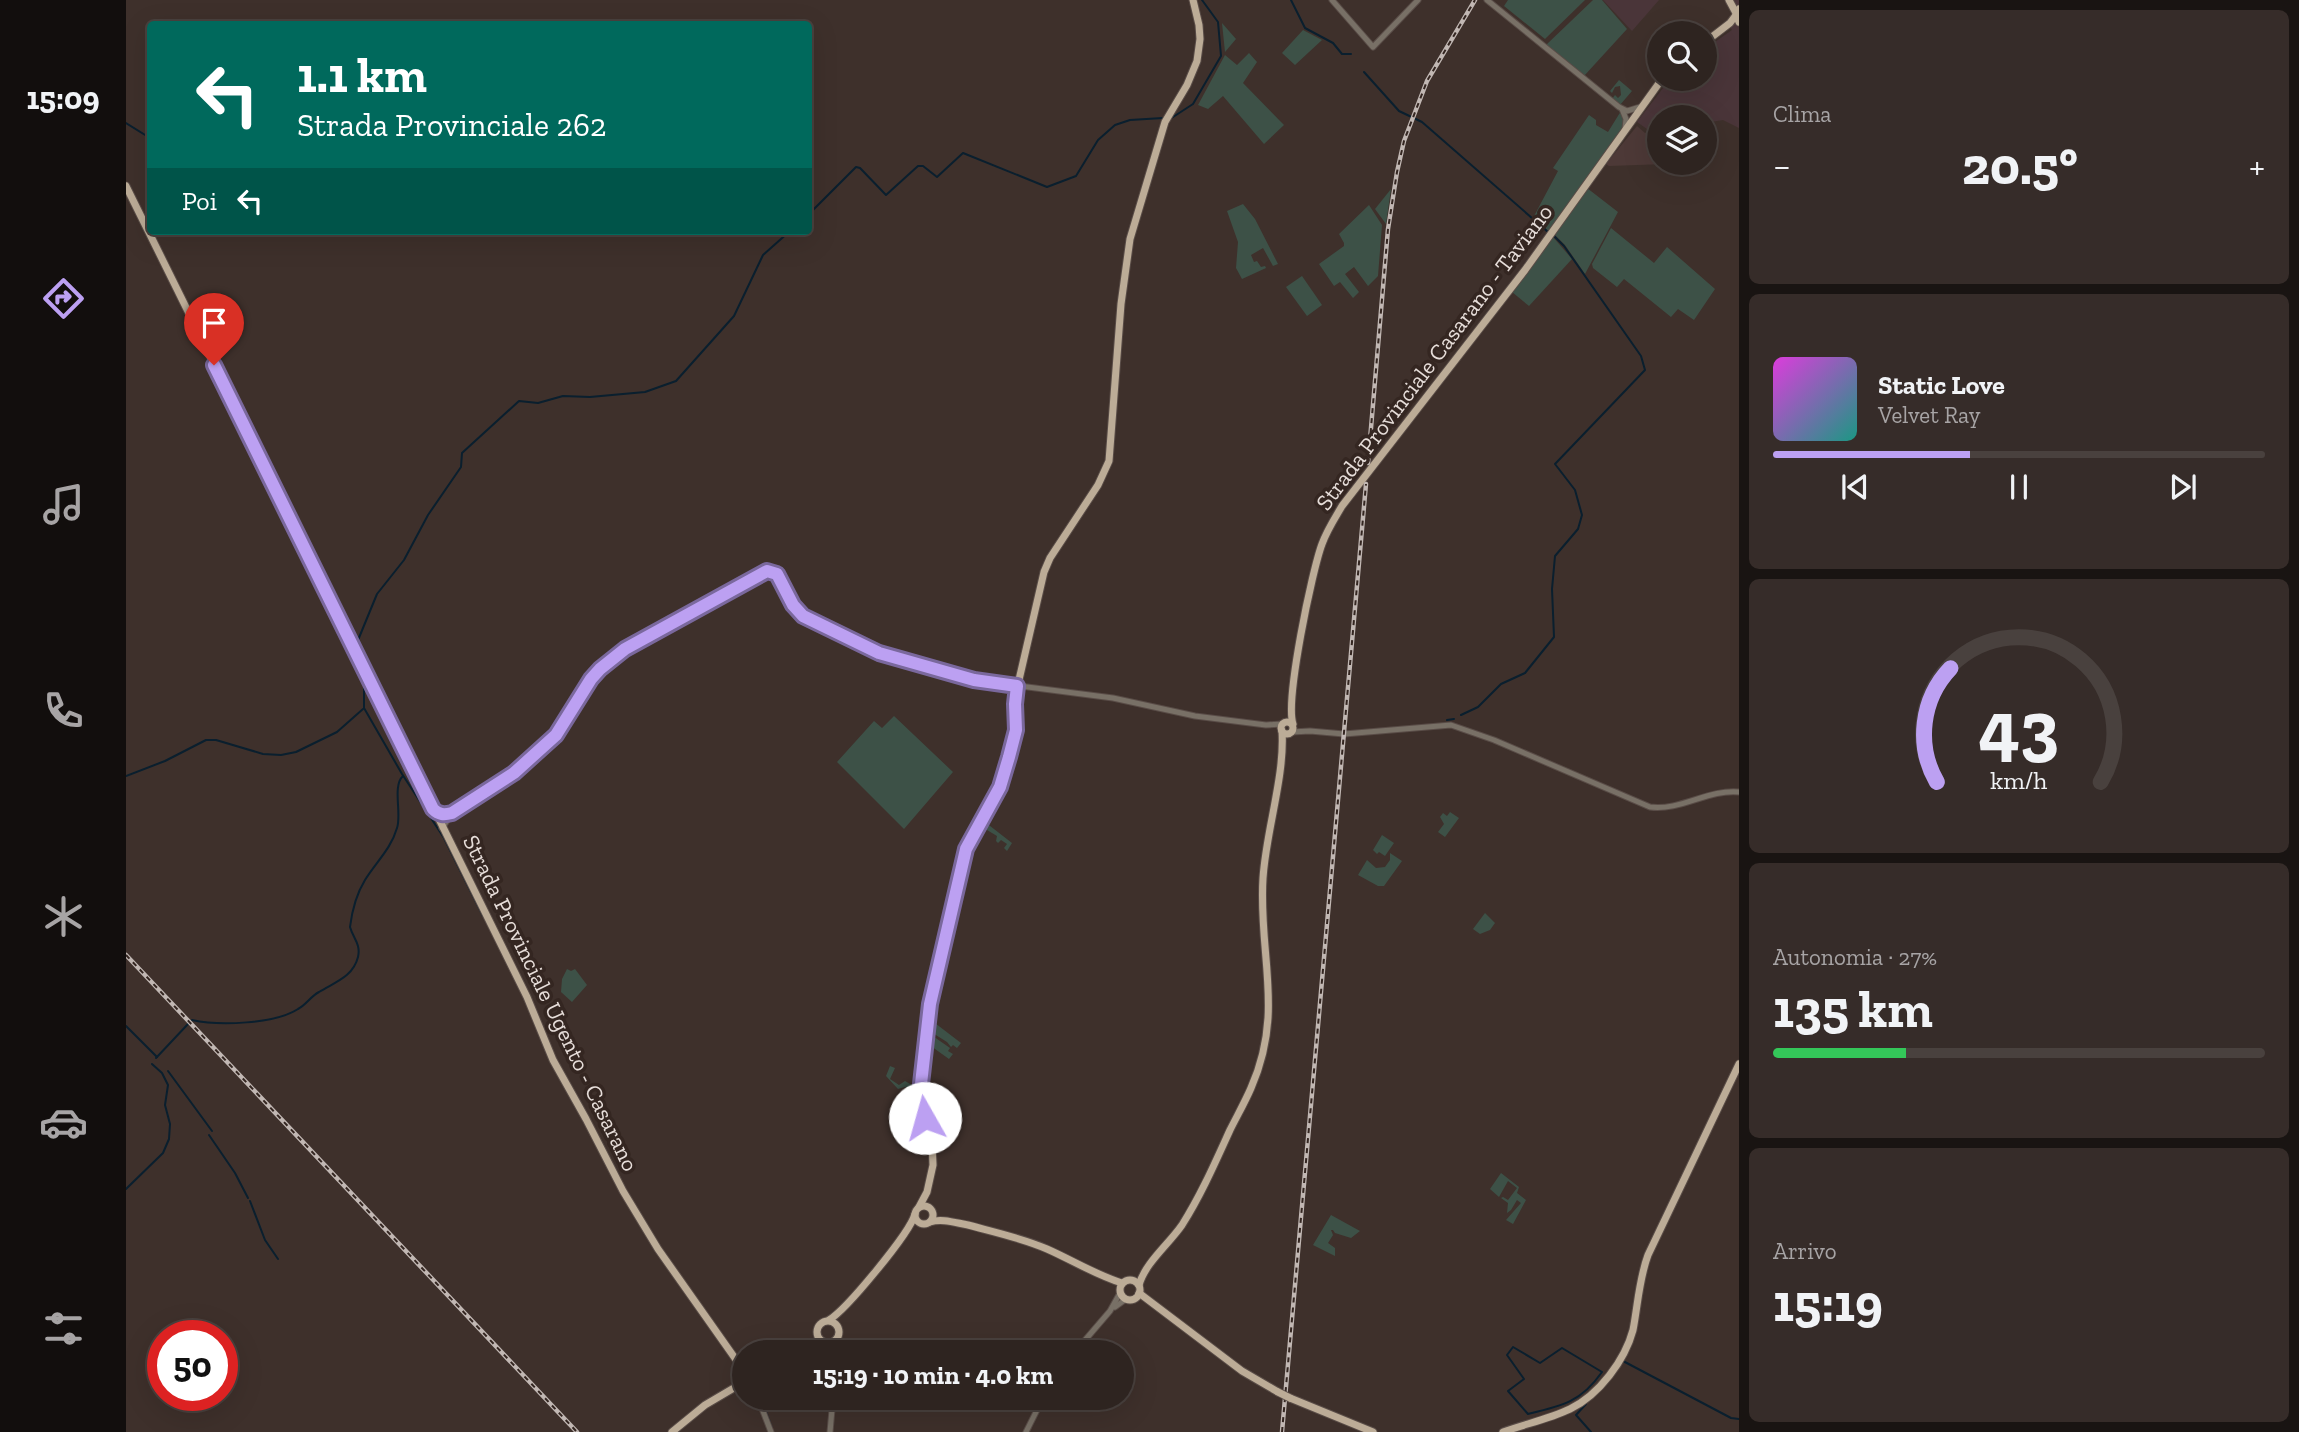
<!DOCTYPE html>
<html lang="it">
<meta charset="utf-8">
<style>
:root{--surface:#2e2420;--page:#362c29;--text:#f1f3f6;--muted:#a7a4a5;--line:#49413e;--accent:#bca0f2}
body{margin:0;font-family:"Zilla Slab",serif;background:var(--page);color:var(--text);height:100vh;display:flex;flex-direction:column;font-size:26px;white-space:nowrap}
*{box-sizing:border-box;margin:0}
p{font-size:23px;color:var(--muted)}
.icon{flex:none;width:38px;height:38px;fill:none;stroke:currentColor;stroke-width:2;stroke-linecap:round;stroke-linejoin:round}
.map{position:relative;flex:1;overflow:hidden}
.panel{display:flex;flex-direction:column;gap:10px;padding:10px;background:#191412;width:560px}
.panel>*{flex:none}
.top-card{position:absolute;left:21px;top:21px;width:665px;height:214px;border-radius:7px;box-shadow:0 7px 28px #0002,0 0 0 2px var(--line);background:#00695c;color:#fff;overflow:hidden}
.tools{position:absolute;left:1521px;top:21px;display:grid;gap:14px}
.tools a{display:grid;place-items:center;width:70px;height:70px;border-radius:50%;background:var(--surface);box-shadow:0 7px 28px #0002,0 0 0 2px var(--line);font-size:35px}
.speed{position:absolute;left:21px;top:1320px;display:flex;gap:14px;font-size:35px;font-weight:700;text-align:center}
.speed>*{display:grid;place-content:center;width:91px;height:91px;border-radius:50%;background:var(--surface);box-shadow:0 7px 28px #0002,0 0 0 2px var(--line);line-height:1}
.speed .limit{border:10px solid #d22;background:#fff;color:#111}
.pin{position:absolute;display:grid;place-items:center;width:60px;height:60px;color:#fff;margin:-72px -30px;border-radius:50% 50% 50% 0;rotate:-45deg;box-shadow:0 0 7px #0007}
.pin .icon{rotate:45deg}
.me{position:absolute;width:77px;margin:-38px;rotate:353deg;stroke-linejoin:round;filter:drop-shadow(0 0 5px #0008)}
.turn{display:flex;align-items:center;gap:24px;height:147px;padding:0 35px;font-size:32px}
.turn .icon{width:91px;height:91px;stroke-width:2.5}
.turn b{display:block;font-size:49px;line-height:60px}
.then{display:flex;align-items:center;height:66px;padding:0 35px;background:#0003;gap:14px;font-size:26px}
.big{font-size:52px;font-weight:800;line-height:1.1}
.panel .card{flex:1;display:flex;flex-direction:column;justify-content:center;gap:10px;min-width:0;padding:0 24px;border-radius:10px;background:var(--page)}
.panel .dial{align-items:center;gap:0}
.dial svg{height:182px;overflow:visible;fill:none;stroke:var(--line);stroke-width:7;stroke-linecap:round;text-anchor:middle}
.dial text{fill:var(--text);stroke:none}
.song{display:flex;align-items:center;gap:21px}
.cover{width:84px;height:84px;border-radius:10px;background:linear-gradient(135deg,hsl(300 70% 55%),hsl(170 70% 35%))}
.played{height:7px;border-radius:4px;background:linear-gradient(90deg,var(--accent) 40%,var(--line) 40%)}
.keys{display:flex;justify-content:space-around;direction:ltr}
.heat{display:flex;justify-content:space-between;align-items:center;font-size:38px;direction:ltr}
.charge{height:10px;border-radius:5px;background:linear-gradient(90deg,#34c759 27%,var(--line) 0)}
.trip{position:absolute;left:606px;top:1340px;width:402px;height:70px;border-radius:35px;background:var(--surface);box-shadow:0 7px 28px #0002,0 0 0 2px var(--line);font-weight:800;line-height:70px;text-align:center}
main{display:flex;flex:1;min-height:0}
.dock{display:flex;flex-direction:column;width:126px;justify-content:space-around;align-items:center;background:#120e0d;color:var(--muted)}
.dock .icon{width:49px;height:49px}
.dock .active{color:var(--accent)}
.dock b{font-size:32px;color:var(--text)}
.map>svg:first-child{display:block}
</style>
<main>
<nav class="dock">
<b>15:09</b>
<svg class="icon active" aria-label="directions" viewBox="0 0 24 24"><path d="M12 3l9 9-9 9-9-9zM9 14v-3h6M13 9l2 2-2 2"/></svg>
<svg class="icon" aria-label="music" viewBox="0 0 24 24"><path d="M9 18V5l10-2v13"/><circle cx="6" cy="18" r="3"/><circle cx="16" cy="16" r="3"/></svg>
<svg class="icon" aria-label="phone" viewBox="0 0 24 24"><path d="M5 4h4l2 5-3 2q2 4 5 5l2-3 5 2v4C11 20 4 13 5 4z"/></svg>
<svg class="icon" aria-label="climate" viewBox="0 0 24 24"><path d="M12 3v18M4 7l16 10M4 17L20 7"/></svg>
<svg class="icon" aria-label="car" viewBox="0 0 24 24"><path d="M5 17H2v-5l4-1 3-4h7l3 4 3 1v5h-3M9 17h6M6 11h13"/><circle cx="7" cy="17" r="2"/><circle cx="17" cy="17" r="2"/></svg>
<svg class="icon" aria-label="filters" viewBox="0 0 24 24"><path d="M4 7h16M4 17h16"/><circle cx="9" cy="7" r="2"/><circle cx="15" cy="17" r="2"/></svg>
</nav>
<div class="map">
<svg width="1613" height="1432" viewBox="0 0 1613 1432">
<rect width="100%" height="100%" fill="#3e302b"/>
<!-- commercial -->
<path fill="#4d3937" d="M 1511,126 L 1519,133 L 1533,132 L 1533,163 L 1540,164 L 1483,166 L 1480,164 Z"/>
<!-- industrial -->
<g fill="#4a3539">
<path d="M 1477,0 L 1533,0 L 1506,31 Z"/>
<path d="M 1600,0 L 1613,0 L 1613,128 L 1597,120 L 1579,123 L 1578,117 L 1533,117 L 1533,129 L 1521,129 L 1511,122 L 1544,79 L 1578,79 L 1579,49 L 1606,30 L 1602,23 L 1606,15 L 1606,9 Z"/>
</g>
<!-- green -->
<g fill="#3d5147">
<path d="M 1382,0 L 1459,0 L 1419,39 L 1378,6 Z"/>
<path d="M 1467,0 L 1476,0 L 1501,29 L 1458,76 L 1420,45 Z"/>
<path d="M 1096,23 L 1110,39 L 1099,52 Z"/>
<path d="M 1177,30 L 1196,40 L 1169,65 L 1156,53 Z"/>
<path d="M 1123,53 L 1131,62 L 1117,83 L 1158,125 L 1138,144 L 1097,96 L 1082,109 L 1072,105 L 1099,55 L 1111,65 Z"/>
<path d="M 1493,80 L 1506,91 L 1494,105 L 1486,99 L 1489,95 L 1492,98 L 1495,95 L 1494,86 L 1489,87 L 1486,93 L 1484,91 Z"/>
<path d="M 1495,111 L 1499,124 L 1424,232 L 1407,218 L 1432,171 L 1427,168 L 1463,115 L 1470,120 L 1470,125 L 1482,132 Z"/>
<path d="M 1461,188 L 1492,212 L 1459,274 L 1439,245 L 1428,234 Z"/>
<path d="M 1265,189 L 1260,224 L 1249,209 Z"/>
<path d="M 1117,204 L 1129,219 L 1152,264 L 1147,266 L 1137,248 L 1125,255 L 1128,262 L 1131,261 L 1135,267 L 1139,266 L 1140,268 L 1116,279 L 1110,268 L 1112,242 L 1101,211 Z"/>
<path d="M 1243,205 L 1256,225 L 1252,276 L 1242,286 L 1228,267 L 1219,274 L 1233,292 L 1227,298 L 1214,282 L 1208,286 L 1193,264 L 1218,246 L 1218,243 L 1213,234 Z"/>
<path d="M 1485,228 L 1528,263 L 1541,247 L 1589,289 L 1568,320 L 1552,309 L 1545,317 L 1498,279 L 1491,287 L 1467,268 L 1466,264 Z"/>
<path d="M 1427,237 L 1446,259 L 1403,306 L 1386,292 Z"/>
<path d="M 1176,276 L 1196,305 L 1181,316 L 1160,287 Z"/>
<path d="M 768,716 L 827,772 L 778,829 L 711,762 L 748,721 L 756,728 Z"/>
<path d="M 1324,812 L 1333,818 L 1319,837 L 1312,832 L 1318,824 L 1314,817 L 1317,813 L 1321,816 Z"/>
<path d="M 859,822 L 886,843 L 881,851 L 878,848 L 881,844 L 875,840 L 872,843 L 870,841 L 871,836 L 856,827 Z"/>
<path d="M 1256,835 L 1268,843 L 1259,856 L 1253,852 L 1251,854 L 1247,850 Z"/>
<path d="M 1264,853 L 1276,861 L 1258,886 L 1252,886 L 1232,875 L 1241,860 L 1250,868 L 1259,867 L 1264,860 Z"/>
<path d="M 1359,913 L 1369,923 L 1364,930 L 1354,934 L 1347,929 Z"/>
<path d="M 441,969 L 445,971 L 449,969 L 461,985 L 446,1002 L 435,992 L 436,979 Z"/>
<path d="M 805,1020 L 835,1043 L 831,1048 L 827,1045 L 825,1047 L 821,1042 L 805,1032 Z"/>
<path d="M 804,1034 L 824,1048 L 822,1051 L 827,1054 L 823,1059 L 802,1044 Z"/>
<path d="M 764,1066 L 769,1068 L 764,1079 L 773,1085 L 779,1081 L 793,1089 L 793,1094 L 779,1087 L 772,1089 L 760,1076 Z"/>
<path d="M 1375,1173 L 1393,1187 L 1391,1193 L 1400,1200 L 1387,1224 L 1380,1220 L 1395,1203 L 1391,1200 L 1385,1210 L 1381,1213 L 1382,1203 L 1375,1198 L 1377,1197 L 1382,1200 L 1391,1188 L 1382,1181 L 1373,1197 L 1364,1189 Z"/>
<path d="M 1205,1215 L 1234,1231 L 1225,1238 L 1209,1233 L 1207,1230 L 1205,1230 L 1207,1235 L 1202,1243 L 1209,1248 L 1209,1256 L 1187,1245 Z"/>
</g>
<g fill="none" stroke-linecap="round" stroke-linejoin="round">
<!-- stream -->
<g stroke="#0a1f2e" stroke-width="2">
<path d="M 1165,0 L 1179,28 L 1207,43 L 1216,54 L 1225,54"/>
<path d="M 1238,72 L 1273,111 L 1296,122 L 1422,232"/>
<path d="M 1044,119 L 1067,104 L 1095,56 L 1092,22 L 1076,0"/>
<path d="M 0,123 L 24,138"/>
<path d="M 682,215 L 730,167 L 734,168 L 760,195 L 792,166 L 797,166 L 811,177 L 837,153 L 921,187 L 950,176 L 972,140 L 989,125 L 1004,120 L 1037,118"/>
<path d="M 230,645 L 251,594 L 278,560 L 302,515 L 335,467 L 336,453 L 393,401 L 412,403 L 437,396 L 464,397 L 519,392 L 550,381 L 608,316 L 637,255 L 664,231"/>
<path d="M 226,651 L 238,679 L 238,708 L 276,774 L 318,838 L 357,916"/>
<path d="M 1335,715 L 1352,707 L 1375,684 L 1399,673 L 1428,637 L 1426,589 L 1429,556 L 1452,529 L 1456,515 L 1449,490 L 1429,464 L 1519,370 L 1515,356 L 1438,246 L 1428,236"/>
<path d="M 1321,720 L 1328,719"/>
<path d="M 0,776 L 39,761 L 80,740 L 90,740 L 137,754 L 155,755 L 170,752 L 211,732 L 237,709"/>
<path d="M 66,1020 C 93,1026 149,1024 172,1009 C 180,1005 185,996 193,992 C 209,982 227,977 232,957 C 235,944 227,938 224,927 C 226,911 231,893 239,880 C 250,862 265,849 271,828 C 276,814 266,786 277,776"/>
<path d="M 0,1026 L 31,1057"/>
<path d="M 30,1058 L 62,1024"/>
<path d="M 42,1071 L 86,1131"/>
<path d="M 83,1135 L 109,1173 L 122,1198"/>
<path d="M 0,1189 L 37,1153 L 43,1139 L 44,1124 L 39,1105 L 42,1085 L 36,1073 L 26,1064"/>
<path d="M 124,1201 L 139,1240 L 152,1259"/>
<path d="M 1387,1347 L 1414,1363 L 1436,1348 L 1476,1372 C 1455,1402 1436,1406 1402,1414 L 1382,1391 L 1398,1379 L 1381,1355 Z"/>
<path d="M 1496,1363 L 1497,1361 L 1605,1418 L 1613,1419"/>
<path d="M 635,1398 L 646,1428"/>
<path d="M 1460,1404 L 1450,1415 L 1465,1432"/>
</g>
<!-- minor casing -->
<g stroke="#594c47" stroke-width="7">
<g id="minor">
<path d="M 1206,0 L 1247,47 L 1292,0"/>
<path d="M 1361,0 L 1493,107 L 1501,111 L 1514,107"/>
<path d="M 1496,109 L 1500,119 L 1499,129"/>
<path d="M 1166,732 L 1184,731 L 1218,734 L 1325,725 L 1368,740 L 1524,807 C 1555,811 1582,789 1613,792"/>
<path d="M 316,828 L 326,813 L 388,773 L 430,735 L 474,669 L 511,641 L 641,571 L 651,574 L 667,605 L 677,616 L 768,659 L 848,680 L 987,698 L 1069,716 L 1140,725 L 1156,724"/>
<path d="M 989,1307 L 1000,1299"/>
<path d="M 709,1353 L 710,1340"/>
<path d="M 948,1353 L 984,1311 L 994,1293"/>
<path d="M 632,1398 L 645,1432"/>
<path d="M 704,1432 L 707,1398"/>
<path d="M 900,1432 L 917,1398"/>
</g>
</g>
<!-- major casing -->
<g stroke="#594c47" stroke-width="9">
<g id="major">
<path d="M 1603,0 L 1610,13"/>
<path d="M 1613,9 L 1610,15 L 1613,22"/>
<path d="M 1578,43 L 1604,23 L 1610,15"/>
<path d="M 0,186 L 401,997 L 427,1060 L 460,1119 L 497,1191 L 532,1249 L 618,1371"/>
<path d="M 889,697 L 918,572 L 924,558 L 972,485 L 983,461 L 995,304 L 1004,239 L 1039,122 L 1061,85 L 1071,61 L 1074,39 L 1073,25 L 1067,0"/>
<circle cx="1161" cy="728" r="6"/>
<path d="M 1167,724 C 1159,700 1186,571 1196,544 C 1201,530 1209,518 1216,506 L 1399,270 L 1536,79"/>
<circle cx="798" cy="1215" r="9"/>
<path d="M 793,1207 L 801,1192 L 807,1165 L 806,1143 L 795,1099 L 804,1004 L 840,849 L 874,787 L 883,757 L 890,729 L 889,692"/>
<path d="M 804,1222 C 816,1218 830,1223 842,1225 C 868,1232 896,1238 921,1249 C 946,1260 970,1275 996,1283"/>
<circle cx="1004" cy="1290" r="10"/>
<path d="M 1013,1285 C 1019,1263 1043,1244 1056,1225 C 1075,1195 1089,1163 1104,1130 C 1111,1116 1119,1102 1125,1088 C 1159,1011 1132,954 1137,878 C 1140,831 1159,776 1156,731"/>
<path d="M 1013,1293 L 1116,1371 L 1152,1392"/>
<path d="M 703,1320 C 720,1310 784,1233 789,1214"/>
<circle cx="702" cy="1332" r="11"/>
<path d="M 670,1352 L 691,1343 L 698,1342"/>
<path d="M 1164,1398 L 1247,1432"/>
<path d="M 546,1432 L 579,1405 L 618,1382"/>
<path d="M 1377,1432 C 1399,1424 1423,1419 1444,1409 C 1473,1395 1499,1360 1507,1330 C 1512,1304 1513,1279 1522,1255 L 1613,1064"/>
</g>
</g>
<!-- minor -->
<use href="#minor" stroke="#787066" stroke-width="5"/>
<!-- major -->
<use href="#major" stroke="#bcac97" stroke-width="7"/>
<!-- rail casing -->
<g stroke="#c1b7b3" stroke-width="4.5">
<g id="rail">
<path d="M 1242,463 L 1262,229 L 1271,172 L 1278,141 L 1301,81 L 1349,0"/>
<path d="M 0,955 L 451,1432"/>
<path d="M 1156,1432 L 1240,484"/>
</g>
</g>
<!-- rail -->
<use href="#rail" stroke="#342621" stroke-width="2" stroke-dasharray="5" stroke-linecap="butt"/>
<!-- major-bridge casing -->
<g stroke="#594c47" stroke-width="9" stroke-linecap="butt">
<path id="major-bridge" d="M 1152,1392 L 1164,1398"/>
</g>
<!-- major-bridge -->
<use href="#major-bridge" stroke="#bcac97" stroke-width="7"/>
</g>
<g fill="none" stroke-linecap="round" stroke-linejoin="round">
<!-- route casing -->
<g stroke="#7a689d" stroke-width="18">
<path id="route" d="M 88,365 L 307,809 C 313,815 318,815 326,813 L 388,773 L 430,735 L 465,679 L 474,669 L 499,649 L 641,571 L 651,574 L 667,605 L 677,616 L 753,653 L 848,680 L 891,686 L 889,704 L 890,730 L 883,757 L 874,787 L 840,849 L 804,1004 L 795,1084 L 795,1103 L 799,1118"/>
</g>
<!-- route -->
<use href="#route" stroke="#bca0f2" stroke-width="12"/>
</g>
<g text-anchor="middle" stroke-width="7" stroke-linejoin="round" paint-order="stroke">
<!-- street labels -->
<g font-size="23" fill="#e7deda" stroke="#342621">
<text transform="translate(1308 357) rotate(-53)" y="8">Strada Provinciale Casarano - Taviano</text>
<text transform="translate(425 1003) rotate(64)" y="8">Strada Provinciale Ugento - Casarano</text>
</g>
</g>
</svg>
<div class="tools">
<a><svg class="icon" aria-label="search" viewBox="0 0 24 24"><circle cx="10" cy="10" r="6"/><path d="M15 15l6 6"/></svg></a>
<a><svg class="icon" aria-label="layers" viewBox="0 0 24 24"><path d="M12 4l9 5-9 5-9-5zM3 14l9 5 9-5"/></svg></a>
</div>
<div class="speed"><div class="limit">50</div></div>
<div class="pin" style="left:88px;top:365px;background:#d93025"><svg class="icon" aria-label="arrive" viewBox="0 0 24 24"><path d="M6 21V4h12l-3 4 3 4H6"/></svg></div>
<svg class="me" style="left:799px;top:1118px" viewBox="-20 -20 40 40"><circle r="19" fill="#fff"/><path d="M0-13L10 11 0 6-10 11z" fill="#bca0f2"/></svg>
<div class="trip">15:19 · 10 min · 4.0 km</div>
<div class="top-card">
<div class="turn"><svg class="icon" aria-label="left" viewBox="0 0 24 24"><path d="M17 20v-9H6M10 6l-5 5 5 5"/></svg><div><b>1.1 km</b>Strada Provinciale 262</div></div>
<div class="then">Poi<svg class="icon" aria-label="left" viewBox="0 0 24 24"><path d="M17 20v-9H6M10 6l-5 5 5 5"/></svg></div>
</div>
</div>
<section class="panel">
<div class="card"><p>Clima</p>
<div class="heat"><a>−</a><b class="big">20.5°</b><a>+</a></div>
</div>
<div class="card">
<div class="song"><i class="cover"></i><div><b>Static Love</b><p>Velvet Ray</p></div></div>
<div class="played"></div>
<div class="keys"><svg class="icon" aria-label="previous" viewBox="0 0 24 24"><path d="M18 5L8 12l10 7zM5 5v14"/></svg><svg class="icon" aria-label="pause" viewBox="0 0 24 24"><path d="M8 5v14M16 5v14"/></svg><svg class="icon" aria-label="next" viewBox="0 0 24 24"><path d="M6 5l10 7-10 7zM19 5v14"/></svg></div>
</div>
<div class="card dial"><svg viewBox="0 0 100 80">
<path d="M14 69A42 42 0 1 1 86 69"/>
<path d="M14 69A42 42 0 0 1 20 19" stroke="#bca0f2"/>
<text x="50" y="56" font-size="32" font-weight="700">43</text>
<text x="50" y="72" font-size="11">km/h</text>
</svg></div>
<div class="card"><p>Autonomia · 27%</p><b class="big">135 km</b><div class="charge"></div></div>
<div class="card"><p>Arrivo</p><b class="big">15:19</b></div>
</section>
</main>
